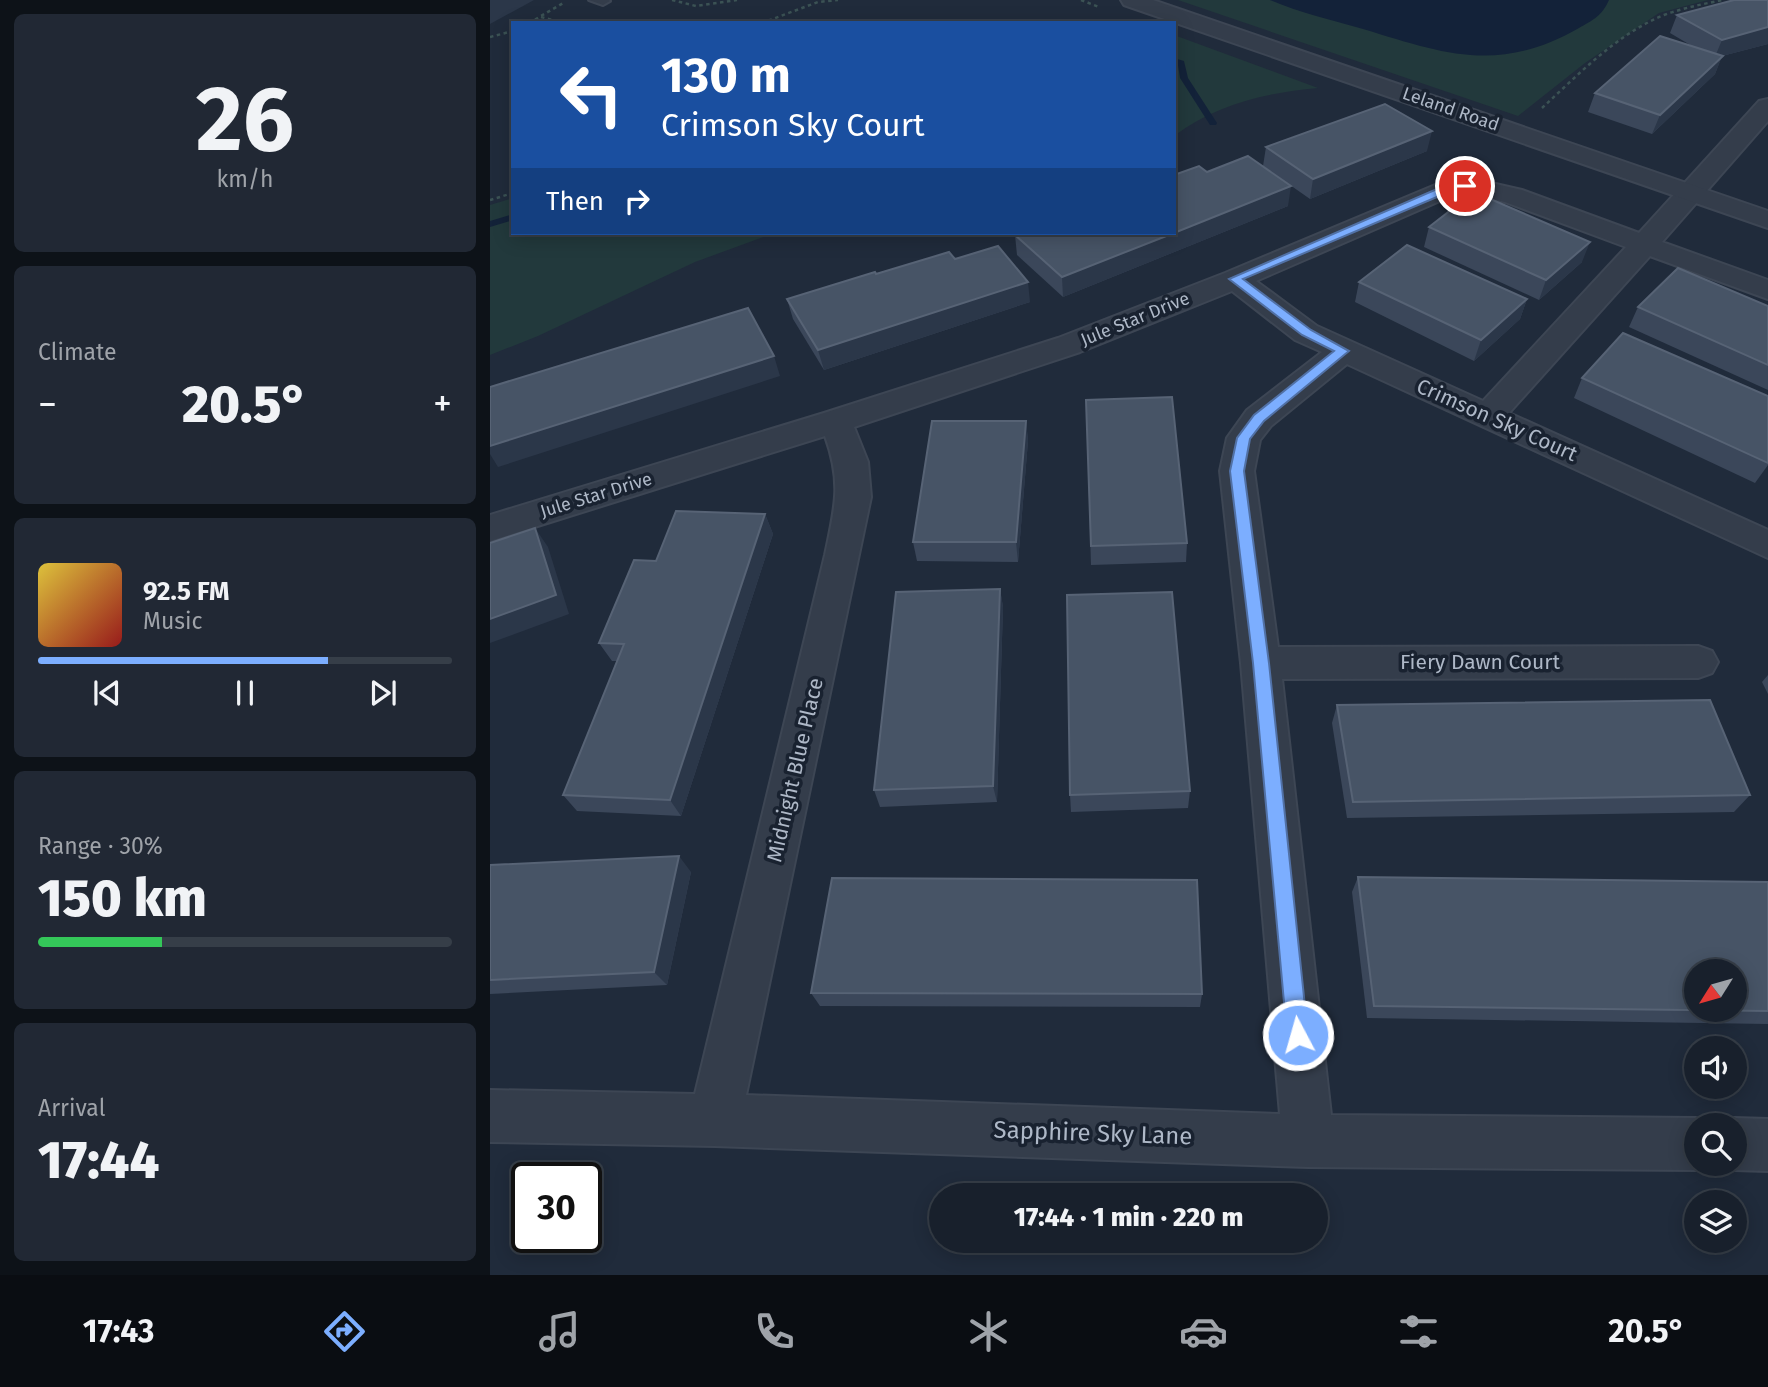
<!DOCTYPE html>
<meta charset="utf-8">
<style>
:root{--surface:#18202c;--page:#212834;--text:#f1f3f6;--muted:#9fa3a9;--line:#363e48;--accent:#7caeff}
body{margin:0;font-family:"Fira Sans",sans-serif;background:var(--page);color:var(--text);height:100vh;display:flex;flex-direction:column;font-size:26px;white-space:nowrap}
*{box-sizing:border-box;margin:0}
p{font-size:23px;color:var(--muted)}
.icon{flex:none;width:38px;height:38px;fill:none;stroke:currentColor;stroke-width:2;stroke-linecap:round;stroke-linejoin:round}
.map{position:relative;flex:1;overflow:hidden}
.sheet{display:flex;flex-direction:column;gap:14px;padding:14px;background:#0d1218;width:490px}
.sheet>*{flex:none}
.banner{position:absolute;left:21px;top:21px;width:665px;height:214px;border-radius:0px;box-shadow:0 4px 18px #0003,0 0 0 2px var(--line);background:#1a4fa0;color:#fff;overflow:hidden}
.needle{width:46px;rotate:233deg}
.controls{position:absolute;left:1194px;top:959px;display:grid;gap:14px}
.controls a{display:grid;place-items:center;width:63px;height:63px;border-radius:50%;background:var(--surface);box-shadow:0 4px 18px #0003,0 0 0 2px var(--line);font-size:35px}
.speed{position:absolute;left:21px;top:1162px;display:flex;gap:14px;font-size:35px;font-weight:700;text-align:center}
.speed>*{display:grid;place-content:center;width:91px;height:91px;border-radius:50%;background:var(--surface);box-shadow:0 4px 18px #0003,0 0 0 2px var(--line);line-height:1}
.speed .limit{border:4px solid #111;border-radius:10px;background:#fff;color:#111}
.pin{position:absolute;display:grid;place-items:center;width:60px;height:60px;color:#fff;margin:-30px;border:4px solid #fff;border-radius:50%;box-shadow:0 2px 7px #0007}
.me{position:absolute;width:77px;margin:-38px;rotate:354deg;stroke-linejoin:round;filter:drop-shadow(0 0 5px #0008)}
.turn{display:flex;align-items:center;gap:24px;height:147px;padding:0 35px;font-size:32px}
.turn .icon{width:91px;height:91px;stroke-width:2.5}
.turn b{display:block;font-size:49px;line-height:60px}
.then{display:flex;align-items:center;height:66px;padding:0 35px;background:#0003;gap:14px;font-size:26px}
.big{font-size:52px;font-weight:800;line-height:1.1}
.sheet .card{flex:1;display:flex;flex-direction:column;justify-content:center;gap:10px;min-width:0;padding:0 24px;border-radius:10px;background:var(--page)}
.sheet .dial{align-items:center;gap:0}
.dial b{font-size:91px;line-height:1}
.song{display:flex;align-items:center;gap:21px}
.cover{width:84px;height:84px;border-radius:10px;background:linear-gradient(135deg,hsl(50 70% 55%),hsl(0 70% 35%))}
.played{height:7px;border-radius:4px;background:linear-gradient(90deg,var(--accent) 70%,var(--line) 70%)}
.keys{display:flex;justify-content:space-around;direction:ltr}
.heat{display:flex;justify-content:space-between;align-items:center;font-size:38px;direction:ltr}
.charge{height:10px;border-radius:5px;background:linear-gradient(90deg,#34c759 30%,var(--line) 0)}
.trip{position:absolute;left:439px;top:1183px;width:399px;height:70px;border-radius:35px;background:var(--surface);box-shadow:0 4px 18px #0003,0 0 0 2px var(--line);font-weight:800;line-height:70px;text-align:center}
.dock{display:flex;height:112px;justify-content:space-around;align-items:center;background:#0a0d12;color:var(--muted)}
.dock .icon{width:49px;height:49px}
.dock .active{color:var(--accent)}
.dock b{font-size:32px;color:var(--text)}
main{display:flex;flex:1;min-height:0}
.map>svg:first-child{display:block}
</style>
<main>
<section class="sheet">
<div class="card dial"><b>26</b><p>km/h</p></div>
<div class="card"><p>Climate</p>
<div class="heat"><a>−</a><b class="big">20.5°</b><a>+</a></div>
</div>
<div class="card">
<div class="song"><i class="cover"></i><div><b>92.5 FM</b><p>Music</p></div></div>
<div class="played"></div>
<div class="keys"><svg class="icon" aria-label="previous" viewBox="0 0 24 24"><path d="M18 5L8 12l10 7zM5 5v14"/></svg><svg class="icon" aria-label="pause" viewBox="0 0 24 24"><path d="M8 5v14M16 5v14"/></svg><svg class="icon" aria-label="next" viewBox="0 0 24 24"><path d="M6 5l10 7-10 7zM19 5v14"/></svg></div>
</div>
<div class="card"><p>Range · 30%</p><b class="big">150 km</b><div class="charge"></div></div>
<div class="card"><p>Arrival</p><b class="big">17:44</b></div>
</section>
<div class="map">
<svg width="1278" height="1275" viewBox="0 0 1278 1275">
<rect width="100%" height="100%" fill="#202b3b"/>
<!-- green -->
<g fill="#22393c">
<path d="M 688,0 L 1218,0 L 1169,13 L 1095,63 L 1028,116 Z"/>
<path d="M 684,35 L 828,88 C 775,93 727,104 684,136 Z"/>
<path d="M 23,198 L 23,233 L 321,233 L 276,236 L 205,262 L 48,336 L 0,355 L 0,205 Z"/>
</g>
<!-- water -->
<path fill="#132239" d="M 780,0 L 1119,0 C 1112,16 1103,20 1089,28 C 1009,74 955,54 873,29 C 842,20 810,13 780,0 Z"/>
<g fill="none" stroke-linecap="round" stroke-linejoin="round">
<!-- stream -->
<g fill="#132239" fill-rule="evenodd">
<path d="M 687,59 L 694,61 L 698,78 L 727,123 L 726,125 L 720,125 L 690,78 Z"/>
<path d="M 23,214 L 23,220 L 0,227 L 0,221 Z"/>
</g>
<!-- service casing -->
<g stroke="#3d4654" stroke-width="4">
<path id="service" d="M 99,0 L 119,0 L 120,1 L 113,5 Z"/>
</g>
<!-- minor casing -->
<g stroke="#3d4654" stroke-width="4">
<g id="minor">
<path d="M 1278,99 L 1278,121 L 1172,242 L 1278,280 L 1278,299 L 1160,256 L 1019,413 L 1278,530 L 1278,558 L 857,364 L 781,426 L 770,440 L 764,471 L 788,647 L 1208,646 L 1222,651 L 1228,662 L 1222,673 L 1208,678 L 792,679 L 841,1115 L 1206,1118 L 1224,1125 L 1206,1125 L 1206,1164 L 1221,1164 L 1206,1170 L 818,1167 L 225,1146 L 0,1142 L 0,1090 L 205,1094 L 335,555 C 345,507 352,483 335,436 L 0,541 L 0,515 L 334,413 L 568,338 L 735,273 L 950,183 L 975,177 L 1032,190 L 1149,233 L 1269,101 ZM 975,193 L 1015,202 L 1136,247 L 993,401 L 827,326 L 766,281 L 959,197 ZM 742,291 L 805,340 L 832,352 L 757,410 L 737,438 L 730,471 L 751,663 L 790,1114 L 256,1095 L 381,497 L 378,462 L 364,427 L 590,352 Z"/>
<path d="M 1244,1118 L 1278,1119 L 1278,1171 L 1244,1170 L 1229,1164 L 1244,1164 L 1244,1125 L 1226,1125 Z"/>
</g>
</g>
<!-- tertiary casing -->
<g stroke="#3d4654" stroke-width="4">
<path id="tertiary" d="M 631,0 L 663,0 L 1278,211 L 1278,228 L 634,5 Z"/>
</g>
<!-- path -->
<g stroke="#3b5254" stroke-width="2.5" stroke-dasharray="3.5 3.5" stroke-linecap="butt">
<path d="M 182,0 L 206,6 L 247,0"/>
<path d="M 591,0 L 609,7"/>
<path d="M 51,17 L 74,23"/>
<path d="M 39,23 L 75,2"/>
<path d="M 272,23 L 328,2 L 348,0"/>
<path d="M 0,37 L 23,31"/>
<path d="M 1052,108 C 1089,74 1127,34 1174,15 C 1193,8 1213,4 1233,0"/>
<path d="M 0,200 L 23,193"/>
</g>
<!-- service -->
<use href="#service" fill="#343d4b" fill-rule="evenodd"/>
<!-- minor -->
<use href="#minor" fill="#343d4b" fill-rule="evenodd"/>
<!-- tertiary -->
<use href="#tertiary" fill="#343d4b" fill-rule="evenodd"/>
</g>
<!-- wall -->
<g fill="#3b475a">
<path d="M 1278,0 L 1278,44 L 1232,56 L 1225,74 L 1162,134 L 1098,112 L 1105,93 L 1202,46 L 1180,33 L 1187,15 Z"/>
<path d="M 776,147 L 937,151 L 820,199 L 773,166 Z"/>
<path d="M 717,172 L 798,206 L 573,297 L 527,255 L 525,235 Z"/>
<path d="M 939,227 L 1092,262 L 1049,300 L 934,247 Z"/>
<path d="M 465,259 L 540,302 L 334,370 L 303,319 L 297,299 L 386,274 Z"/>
<path d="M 869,282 L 1037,299 L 1030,319 L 984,361 L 865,302 Z"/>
<path d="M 1278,306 L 1278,390 L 1139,327 L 1148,307 Z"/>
<path d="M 1092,378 L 1278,396 L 1278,465 L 1265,483 L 1084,398 Z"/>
<path d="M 596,400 L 697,543 L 696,562 L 601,565 Z"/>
<path d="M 536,421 L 538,441 L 528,562 L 427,561 L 423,542 Z"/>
<path d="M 275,514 L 283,534 L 191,816 L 87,811 L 73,795 L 127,661 L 122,661 L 109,643 L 166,561 Z"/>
<path d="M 510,589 L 513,607 L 507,802 L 390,807 L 384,790 Z"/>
<path d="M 1278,675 L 1278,694 L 1272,682 Z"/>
<path d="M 847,705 L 1260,795 L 1244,812 L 857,818 L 842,723 Z"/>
<path d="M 700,791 L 698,808 L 581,812 L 580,795 Z"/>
<path d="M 0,865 L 201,872 L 177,985 L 0,994 Z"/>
<path d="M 868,877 L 1278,882 L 1278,1024 L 877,1018 L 862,892 Z"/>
<path d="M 321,993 L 712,994 L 710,1007 L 330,1006 Z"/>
</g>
<!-- shaded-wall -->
<g fill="#2b3749">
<path d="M 0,0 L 44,0 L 0,24 Z"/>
<path d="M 1278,27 L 1278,44 L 1232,56 L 1225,74 L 1162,134 L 1170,115 L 1224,59 L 1232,40 Z"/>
<path d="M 942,131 L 937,151 L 820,199 L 823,179 Z"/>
<path d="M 801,186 L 798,206 L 573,297 L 572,277 Z"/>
<path d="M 1100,242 L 1092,262 L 1049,300 L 1056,280 Z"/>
<path d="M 538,282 L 540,302 L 334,370 L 328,350 Z"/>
<path d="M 1037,299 L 1030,319 L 984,361 L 991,340 Z"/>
<path d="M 284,356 L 290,376 L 8,467 L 0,454 L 0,446 Z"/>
<path d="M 536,421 L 538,441 L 528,562 L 526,542 Z"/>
<path d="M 275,514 L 283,534 L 191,816 L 180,800 Z"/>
<path d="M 45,528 L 58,547 L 79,614 L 0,643 L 0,619 Z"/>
<path d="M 510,589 L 513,607 L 507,802 L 503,786 Z"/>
<path d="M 189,856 L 201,872 L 177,985 L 164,972 Z"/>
</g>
<!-- building -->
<g fill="#475466" stroke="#576375" stroke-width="2" fill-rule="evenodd">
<path d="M 1244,0 L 1278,0 L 1278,27 L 1232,40 L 1187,15 Z"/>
<path d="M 1170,36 L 1233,56 L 1170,115 L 1105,93 Z"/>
<path d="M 895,104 L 942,131 L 823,179 L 776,147 Z"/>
<path d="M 758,156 L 801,186 L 684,233 L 684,175 L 709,166 L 717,172 Z"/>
<path d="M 984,192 L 1100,242 L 1056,280 L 939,227 Z"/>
<path d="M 531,233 L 684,233 L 572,277 L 525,235 Z"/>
<path d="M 917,245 L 1037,299 L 991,340 L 869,282 Z"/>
<path d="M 508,246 L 538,282 L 328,350 L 297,299 L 385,272 L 386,274 L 459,252 L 465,259 Z"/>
<path d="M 1188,268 L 1278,306 L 1278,365 L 1148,307 Z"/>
<path d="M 258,308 L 284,356 L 0,446 L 0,387 Z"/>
<path d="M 1133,333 L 1278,396 L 1278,463 L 1092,378 Z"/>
<path d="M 682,397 L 697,543 L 601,546 L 596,400 Z"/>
<path d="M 442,421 L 536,421 L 526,542 L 423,542 Z"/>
<path d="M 186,511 L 275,514 L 180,800 L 73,795 L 134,644 L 109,643 L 144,560 L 166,561 Z"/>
<path d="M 45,528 L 66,595 L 0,619 L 0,543 Z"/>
<path d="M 510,589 L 503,786 L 384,790 L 406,592 Z"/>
<path d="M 682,592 L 700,791 L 580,795 L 577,595 Z"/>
<path d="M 1220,700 L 1260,795 L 863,802 L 847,705 Z"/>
<path d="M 189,856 L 164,972 L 0,980 L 0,865 Z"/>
<path d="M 868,877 L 1278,882 L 1278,1011 L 884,1006 ZM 1206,971 L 1244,971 L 1244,1010 L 1206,1010 Z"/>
<path d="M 342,878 L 707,880 L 712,994 L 321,993 Z"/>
</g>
<!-- route -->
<path fill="#7caeff" stroke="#5171a6" stroke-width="2" d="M 975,182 L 978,183 L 978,188 L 954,194 L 753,279 L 821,330 L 859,351 L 774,421 L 760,439 L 754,471 L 779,663 L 818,1035 L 815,1042 L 808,1045 L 800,1042 L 797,1035 L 763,663 L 740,471 L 747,438 L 764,415 L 844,351 L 812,335 L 739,279 L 947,189 Z"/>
<g text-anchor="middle" stroke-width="7" stroke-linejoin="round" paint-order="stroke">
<!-- far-street labels -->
<g font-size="18" fill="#aeb8c7" stroke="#192230">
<text transform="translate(961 109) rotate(19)" y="6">Leland Road</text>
<text transform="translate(645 319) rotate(-22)" y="6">Jule Star Drive</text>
<text transform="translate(106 495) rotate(-17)" y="6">Jule Star Drive</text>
</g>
<!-- street labels -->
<g font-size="21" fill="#aeb8c7" stroke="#192230">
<text transform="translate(1007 420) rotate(24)" y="7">Crimson Sky Court</text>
<text x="990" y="669">Fiery Dawn Court</text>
<text transform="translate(305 770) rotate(-77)" y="7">Midnight Blue Place</text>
</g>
<!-- near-street labels -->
<g font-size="24" fill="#aeb8c7" stroke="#192230">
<text transform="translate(603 1133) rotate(2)" y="8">Sapphire Sky Lane</text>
</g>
</g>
</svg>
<div class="controls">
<a><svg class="needle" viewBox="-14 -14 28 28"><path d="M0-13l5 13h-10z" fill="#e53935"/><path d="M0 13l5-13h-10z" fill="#9fa3a9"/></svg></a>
<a><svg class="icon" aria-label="sound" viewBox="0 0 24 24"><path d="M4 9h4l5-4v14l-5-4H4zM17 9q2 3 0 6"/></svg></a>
<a><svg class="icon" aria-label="search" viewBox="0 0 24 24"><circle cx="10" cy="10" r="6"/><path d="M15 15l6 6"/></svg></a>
<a><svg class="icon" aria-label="layers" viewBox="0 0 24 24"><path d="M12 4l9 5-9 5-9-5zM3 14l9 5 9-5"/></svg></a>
</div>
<div class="speed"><div class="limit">30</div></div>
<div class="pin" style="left:975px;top:186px;background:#d93025"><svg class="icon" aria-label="arrive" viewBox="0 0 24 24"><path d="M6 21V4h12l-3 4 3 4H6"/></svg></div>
<svg class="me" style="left:808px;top:1035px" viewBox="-20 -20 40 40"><circle r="17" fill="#7caeff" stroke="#fff" stroke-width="3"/><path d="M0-11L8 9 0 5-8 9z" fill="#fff"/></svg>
<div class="trip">17:44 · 1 min · 220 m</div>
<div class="banner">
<div class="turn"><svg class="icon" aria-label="left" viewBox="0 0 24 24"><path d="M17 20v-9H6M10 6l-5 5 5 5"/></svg><div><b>130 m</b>Crimson Sky Court</div></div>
<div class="then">Then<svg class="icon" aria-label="right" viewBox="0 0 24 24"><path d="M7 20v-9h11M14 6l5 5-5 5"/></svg></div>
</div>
</div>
</main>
<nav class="dock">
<b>17:43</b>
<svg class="icon active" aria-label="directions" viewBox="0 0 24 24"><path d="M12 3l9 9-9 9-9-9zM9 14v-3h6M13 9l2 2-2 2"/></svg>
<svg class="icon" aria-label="music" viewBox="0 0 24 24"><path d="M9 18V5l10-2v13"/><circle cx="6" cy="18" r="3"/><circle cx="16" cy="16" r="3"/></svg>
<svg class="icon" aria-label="phone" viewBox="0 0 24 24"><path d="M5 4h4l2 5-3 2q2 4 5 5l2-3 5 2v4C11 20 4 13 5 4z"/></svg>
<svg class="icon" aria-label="climate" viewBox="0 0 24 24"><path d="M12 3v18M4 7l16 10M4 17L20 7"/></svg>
<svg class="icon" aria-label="car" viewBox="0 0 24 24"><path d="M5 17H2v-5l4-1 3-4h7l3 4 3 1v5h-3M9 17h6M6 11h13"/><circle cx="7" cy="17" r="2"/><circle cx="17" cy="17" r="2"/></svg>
<svg class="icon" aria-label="filters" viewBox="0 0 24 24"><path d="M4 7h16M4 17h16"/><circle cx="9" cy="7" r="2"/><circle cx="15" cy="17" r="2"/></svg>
<b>20.5°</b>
</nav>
